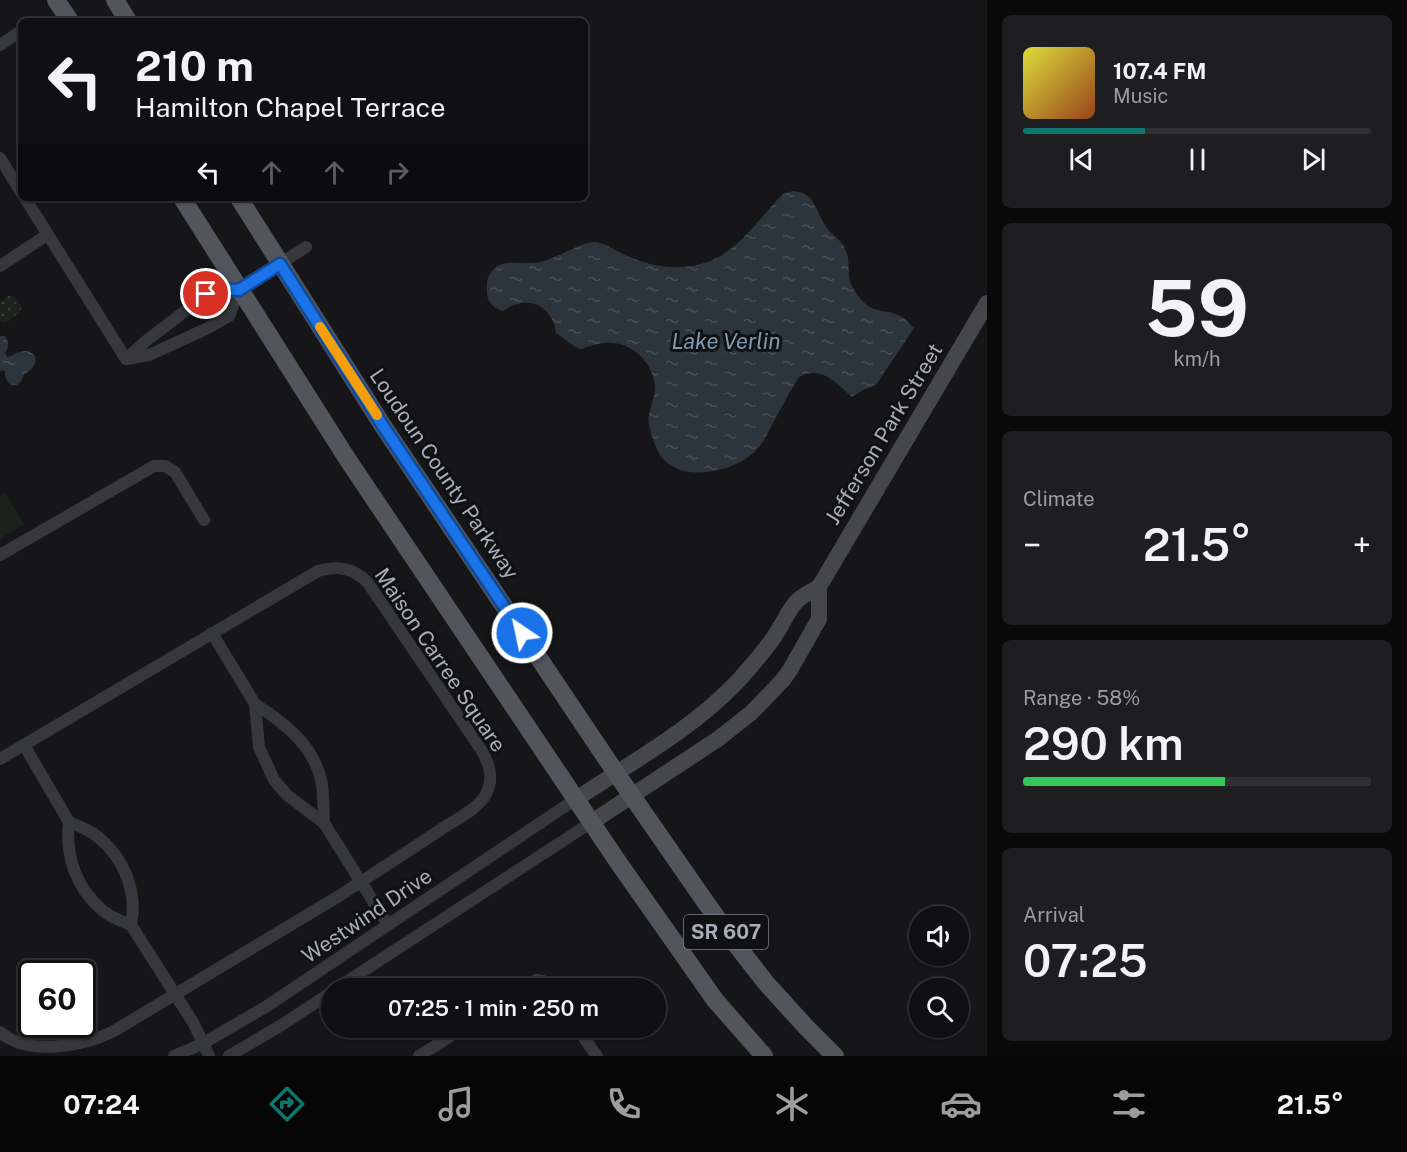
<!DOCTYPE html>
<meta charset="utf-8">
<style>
:root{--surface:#101012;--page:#1e1e20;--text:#f1f3f6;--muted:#9c9d9f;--line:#303032;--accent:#0f766e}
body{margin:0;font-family:"Public Sans",sans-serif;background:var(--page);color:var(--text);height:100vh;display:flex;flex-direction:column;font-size:22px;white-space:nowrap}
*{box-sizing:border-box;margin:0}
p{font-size:20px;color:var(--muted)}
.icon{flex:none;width:33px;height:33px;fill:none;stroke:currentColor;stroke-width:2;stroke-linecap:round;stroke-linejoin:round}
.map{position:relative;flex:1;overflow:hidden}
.sheet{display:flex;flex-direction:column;gap:15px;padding:15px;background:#09090a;width:420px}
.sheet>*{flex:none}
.guide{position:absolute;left:18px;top:18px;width:570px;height:183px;border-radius:9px;box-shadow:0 2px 4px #0004,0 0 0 2px var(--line);background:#101012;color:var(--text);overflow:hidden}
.buttons{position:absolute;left:909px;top:906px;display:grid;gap:12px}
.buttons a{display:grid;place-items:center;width:60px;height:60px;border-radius:50%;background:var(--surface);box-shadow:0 2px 4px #0004,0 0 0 2px var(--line);font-size:30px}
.speed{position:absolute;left:18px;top:960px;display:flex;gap:12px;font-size:30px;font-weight:700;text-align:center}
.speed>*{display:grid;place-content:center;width:78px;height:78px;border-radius:50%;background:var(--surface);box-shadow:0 2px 4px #0004,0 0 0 2px var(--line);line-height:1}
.speed .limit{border:3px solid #111;border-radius:9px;background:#fff;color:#111}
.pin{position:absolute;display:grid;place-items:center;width:51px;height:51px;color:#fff;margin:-26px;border:3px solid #fff;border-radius:50%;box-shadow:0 2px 6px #0007}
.me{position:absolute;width:66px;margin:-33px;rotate:326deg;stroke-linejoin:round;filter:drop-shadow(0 0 4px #0008)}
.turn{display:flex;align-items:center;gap:21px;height:126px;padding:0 18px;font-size:27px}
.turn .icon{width:78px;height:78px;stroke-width:2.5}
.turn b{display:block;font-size:42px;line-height:51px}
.lanes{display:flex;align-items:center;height:57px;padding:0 18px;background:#0003;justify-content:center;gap:30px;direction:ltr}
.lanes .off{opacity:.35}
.big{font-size:45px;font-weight:600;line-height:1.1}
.sheet .card{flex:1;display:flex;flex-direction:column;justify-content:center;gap:9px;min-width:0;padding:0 21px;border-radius:9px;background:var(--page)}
.sheet .dial{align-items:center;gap:0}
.dial b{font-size:78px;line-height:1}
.song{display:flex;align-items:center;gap:18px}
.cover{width:72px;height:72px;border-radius:9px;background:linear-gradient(135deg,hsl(60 70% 55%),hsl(20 70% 35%))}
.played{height:6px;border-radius:3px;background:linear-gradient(90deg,var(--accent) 35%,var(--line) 35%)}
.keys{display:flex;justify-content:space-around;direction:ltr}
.heat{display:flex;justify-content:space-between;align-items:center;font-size:33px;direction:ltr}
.charge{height:9px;border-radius:4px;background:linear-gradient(90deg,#34c759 58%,var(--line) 0)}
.trip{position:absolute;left:321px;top:978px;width:345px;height:60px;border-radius:30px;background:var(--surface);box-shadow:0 2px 4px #0004,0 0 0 2px var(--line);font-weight:600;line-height:60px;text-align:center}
.menu{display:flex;height:96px;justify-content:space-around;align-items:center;background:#060607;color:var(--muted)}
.menu .icon{width:42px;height:42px}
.menu .selected{color:var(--accent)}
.menu b{font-size:27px;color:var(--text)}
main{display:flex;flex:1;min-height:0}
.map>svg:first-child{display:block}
</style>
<main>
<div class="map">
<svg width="987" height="1056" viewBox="0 0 987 1056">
<defs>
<pattern id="grass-dots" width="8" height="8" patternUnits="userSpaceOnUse" patternTransform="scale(1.5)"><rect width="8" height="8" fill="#1c231d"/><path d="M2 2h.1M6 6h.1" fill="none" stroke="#3a403c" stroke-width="1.8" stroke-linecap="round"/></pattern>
<pattern id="water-ripples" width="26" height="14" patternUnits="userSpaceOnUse" patternTransform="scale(1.5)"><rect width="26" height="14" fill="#2c353c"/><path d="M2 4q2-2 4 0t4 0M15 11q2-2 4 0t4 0" fill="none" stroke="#485056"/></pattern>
</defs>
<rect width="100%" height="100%" fill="#161618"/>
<!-- grass -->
<path fill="url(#grass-dots)" d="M 8,296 L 14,296 L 22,306 L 20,312 L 5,323 L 0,321 L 0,302 Z"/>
<!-- garden -->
<path fill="#1c231d" d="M 5,493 L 24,524 L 0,539 L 0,496 Z"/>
<!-- water -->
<g fill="url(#water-ripples)">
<path d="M 793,191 C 815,192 815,210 825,225 C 831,237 843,238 847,254 C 850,264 847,276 852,286 C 857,296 866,308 878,310 C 885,312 893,312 900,316 C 905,318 909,324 914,328 L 876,385 L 863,390 L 852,397 C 836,383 822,365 799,377 C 789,392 781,409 772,425 C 768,433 764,441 758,448 C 738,472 680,485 660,455 C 656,449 652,436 650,429 C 645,415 654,404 655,389 C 655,366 636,345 613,343 C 602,342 591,346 581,349 C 571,346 565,338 556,333 C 552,304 527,294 503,311 C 488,306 486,298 487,283 C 488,275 492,269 500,265 C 511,260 528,265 540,262 C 556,259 582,241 596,242 C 606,243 616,251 625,255 C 649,266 675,271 701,264 C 737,255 758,219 783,194 Z"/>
<path d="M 0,336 L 5,336 C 9,342 9,347 5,353 L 7,357 C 13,356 19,350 26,351 C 41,353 37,369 24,374 C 20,391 5,388 5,371 L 2,370 L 0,371 Z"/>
</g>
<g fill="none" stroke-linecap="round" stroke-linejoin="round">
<!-- street -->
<g stroke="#37383d" stroke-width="12">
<path d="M 0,45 L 21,31"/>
<path d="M 0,158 L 21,192"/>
<path d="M 25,198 L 126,359"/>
<path d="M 0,266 L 47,235"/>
<path d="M 126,359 L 146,341 L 214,289 L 239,290 L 306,247"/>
<path d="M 127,359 L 149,355 L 206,329 L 229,316 L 239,290"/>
<path d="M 0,555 L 154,466 L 165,466 L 175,472 L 204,520"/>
<path d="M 212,633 L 255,704 L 259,747 L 274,780 L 287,795 L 324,823 L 388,925"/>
<path d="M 255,704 C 285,723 316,747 322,785 C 324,797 323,811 324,823"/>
<path d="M 24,745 L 69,822 C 65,855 76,888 102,910 C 110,917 121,921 131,925 L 194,1024 L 209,1056"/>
<path d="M 0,759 L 318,571 C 338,565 354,568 368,583 L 482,751 C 490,765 494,779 486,794 C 478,809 457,819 443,828 C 409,851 374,873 339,896 L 114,1031 C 83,1047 27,1056 0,1032"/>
<path d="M 69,822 C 79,826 90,830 98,837 C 124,858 138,892 131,925"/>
<path d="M 337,988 L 592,822"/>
<path d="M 523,988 L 536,980 L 543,981 L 549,988"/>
<path d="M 577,1028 L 597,1056"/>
<path d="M 174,1056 L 202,1044 L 267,1006 L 576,799"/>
<path d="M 229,1056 L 280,1026 L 332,992"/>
<path d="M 419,1056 L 463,1028"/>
</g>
<!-- secondary -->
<g stroke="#45474d" stroke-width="16">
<path d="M 576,799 C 632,762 693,729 739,680 C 751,666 764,652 774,637 C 782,626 787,612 796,602 C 801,596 812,591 819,587 L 987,303"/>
<path d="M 592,822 L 718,739 L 751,713 L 782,681 L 790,670 L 819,619 L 819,587"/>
</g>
<!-- primary -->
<g stroke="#53555c" stroke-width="18">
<path d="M 56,0 L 70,21"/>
<path d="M 115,0 L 128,21"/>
<path d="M 182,198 L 348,460 L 618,862 L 715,1000 L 764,1056"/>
<path d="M 239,198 L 383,426 L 616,773 L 702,897 L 734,942 L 766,983 L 806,1027 L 835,1056"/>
</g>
</g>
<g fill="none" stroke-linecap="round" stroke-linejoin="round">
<!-- route casing -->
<g stroke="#114b97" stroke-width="15">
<path id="route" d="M 206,294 L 214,289 L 239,290 L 280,264 L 383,426 L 522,633"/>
</g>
<!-- route -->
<use href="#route" stroke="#1a73e8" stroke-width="10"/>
<!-- slow -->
<path stroke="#f59e0b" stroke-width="10" d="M 320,327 L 377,415"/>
</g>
<g text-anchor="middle" stroke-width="6" stroke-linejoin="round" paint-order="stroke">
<!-- shield labels -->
<rect fill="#111113" stroke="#7b7e86" stroke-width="1.5" x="684" y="915" width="84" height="34" rx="4.5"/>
<g font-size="20" font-weight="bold" fill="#a8adb8">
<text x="726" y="939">SR 607</text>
</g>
<!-- street labels -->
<g font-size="21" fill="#a8adb8" stroke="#111113">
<text transform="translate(884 434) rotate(-59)" y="7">Jefferson Park Street</text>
<text transform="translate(444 474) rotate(56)" y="7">Loudoun County Parkway</text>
<text transform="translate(440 660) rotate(56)" y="7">Maison Carree Square</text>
<text transform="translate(367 916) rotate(-34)" y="7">Westwind Drive</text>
</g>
<!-- water labels -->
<g font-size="22" font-style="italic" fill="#7f9bb3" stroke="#111113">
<text x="726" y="349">Lake Verlin</text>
</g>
</g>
</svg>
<div class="buttons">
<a><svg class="icon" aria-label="sound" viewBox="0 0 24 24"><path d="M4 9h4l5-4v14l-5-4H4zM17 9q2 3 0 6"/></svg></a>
<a><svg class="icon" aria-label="search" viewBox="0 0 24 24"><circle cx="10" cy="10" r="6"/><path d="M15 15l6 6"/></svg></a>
</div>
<div class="speed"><div class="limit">60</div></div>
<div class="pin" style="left:206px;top:294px;background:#d93025"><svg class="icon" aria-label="arrive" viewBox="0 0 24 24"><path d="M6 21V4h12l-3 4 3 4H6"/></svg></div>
<svg class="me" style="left:522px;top:633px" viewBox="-20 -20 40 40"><circle r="17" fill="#1a73e8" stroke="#fff" stroke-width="3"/><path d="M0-11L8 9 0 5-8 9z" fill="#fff"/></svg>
<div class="trip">07:25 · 1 min · 250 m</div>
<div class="guide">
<div class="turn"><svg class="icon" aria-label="left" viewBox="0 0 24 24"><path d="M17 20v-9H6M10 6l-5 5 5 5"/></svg><div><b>210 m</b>Hamilton Chapel Terrace</div></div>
<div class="lanes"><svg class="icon" aria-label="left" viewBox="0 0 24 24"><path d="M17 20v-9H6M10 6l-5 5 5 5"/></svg><svg class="icon off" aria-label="ahead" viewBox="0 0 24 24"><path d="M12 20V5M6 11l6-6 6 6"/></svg><svg class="icon off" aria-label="ahead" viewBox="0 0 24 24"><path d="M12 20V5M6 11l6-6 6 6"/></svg><svg class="icon off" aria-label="right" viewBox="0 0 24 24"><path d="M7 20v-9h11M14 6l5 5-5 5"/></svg></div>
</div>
</div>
<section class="sheet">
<div class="card">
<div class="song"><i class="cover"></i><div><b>107.4 FM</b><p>Music</p></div></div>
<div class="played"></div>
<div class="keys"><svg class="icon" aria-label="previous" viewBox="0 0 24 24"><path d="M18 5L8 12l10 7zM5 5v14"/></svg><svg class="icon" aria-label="pause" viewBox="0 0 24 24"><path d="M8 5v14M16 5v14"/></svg><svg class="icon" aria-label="next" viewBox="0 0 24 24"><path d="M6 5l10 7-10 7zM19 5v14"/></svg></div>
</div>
<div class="card dial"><b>59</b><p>km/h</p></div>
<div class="card"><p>Climate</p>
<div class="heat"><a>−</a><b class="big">21.5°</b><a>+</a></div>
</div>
<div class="card"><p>Range · 58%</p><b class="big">290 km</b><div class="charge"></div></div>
<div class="card"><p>Arrival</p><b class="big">07:25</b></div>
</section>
</main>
<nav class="menu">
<b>07:24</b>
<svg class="icon selected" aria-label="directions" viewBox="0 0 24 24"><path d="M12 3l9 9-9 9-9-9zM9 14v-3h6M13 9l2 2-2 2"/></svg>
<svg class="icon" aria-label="music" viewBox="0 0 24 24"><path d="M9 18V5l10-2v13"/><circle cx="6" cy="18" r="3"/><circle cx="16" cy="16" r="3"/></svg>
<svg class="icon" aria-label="phone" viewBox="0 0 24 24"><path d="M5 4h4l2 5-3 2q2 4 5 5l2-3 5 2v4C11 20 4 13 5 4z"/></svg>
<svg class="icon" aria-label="climate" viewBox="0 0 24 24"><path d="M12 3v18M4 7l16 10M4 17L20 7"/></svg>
<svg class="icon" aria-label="car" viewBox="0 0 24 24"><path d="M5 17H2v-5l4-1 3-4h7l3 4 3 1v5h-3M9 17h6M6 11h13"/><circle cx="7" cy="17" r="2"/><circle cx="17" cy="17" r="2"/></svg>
<svg class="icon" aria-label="filters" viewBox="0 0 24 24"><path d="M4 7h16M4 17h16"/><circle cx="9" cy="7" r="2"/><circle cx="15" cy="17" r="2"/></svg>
<b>21.5°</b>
</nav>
